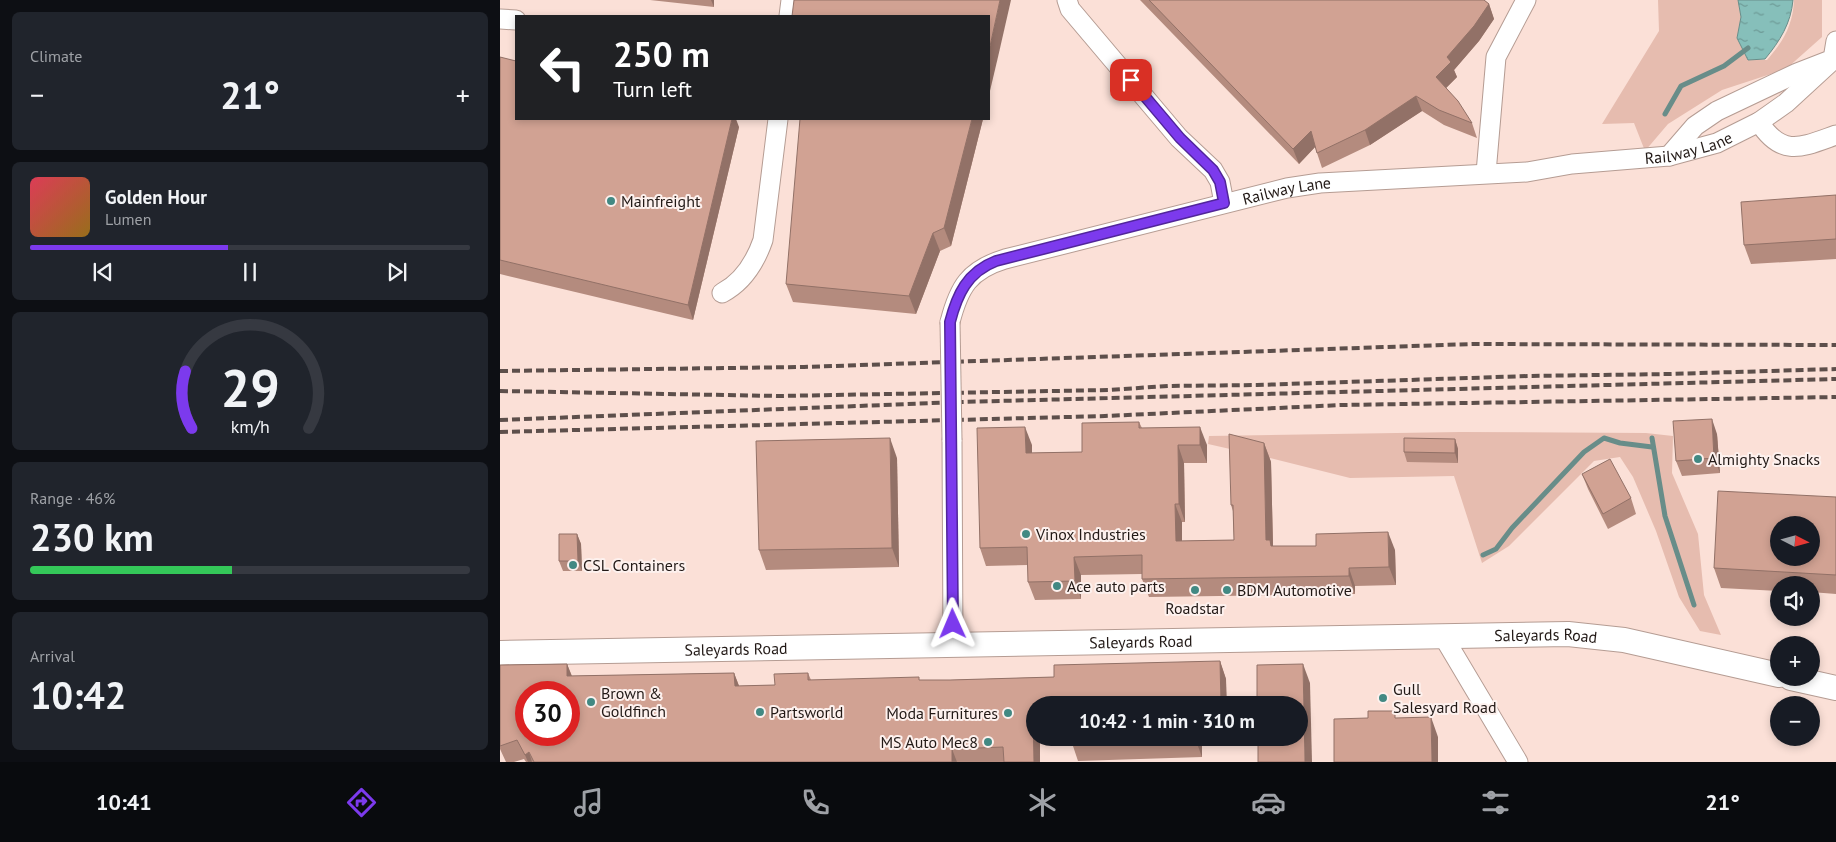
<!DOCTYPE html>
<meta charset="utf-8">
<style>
:root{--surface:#171b24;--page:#20242c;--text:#f1f3f6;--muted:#9ea1a6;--line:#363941;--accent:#7c3aed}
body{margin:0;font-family:"PT Sans",sans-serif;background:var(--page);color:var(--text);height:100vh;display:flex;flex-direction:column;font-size:19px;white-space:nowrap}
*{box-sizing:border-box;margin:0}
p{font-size:16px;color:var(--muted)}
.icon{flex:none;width:28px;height:28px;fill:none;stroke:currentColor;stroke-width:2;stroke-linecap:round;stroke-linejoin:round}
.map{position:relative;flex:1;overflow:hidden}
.drawer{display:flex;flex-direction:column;gap:12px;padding:12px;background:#0d0f14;width:500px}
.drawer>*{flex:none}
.hud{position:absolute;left:15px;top:15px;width:475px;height:105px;border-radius:0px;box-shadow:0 2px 8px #0003;background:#202124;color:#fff;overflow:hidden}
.needle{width:32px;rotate:96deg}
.buttons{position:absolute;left:1270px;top:516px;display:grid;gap:10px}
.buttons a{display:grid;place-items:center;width:50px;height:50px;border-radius:50%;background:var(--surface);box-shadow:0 2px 8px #0003;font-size:25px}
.speed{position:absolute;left:15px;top:681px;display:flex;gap:10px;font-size:25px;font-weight:700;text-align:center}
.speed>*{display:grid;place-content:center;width:65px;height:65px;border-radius:50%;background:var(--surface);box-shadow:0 2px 8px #0003;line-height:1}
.speed .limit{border:8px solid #d22;background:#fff;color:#111}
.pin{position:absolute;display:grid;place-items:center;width:42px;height:42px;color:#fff;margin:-21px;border-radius:10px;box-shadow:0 2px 8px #0006}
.me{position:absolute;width:55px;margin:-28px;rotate:359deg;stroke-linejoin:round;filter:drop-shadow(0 0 4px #0008)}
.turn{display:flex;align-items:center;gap:18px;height:105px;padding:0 15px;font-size:22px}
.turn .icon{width:65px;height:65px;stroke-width:2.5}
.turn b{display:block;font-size:35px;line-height:42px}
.big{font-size:38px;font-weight:700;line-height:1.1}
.drawer .widget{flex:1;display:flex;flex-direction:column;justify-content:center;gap:8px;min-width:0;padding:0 18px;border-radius:8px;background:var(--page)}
.drawer .dial{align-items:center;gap:0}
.dial svg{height:130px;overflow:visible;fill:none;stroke:var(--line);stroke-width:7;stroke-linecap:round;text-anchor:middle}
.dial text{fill:var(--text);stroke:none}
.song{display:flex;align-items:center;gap:15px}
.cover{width:60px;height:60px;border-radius:8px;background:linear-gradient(135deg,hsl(350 70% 55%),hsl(40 70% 35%))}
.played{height:5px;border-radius:2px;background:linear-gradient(90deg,var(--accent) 45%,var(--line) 45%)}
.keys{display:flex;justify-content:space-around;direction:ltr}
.heat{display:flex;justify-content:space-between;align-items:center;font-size:28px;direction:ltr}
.charge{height:8px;border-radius:4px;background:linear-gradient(90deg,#34c759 46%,var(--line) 0)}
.trip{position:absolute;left:526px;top:696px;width:282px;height:50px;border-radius:25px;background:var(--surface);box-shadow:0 2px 8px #0003;font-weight:700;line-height:50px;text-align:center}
.dock{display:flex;height:80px;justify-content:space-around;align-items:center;background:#090b0e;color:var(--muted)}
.dock .icon{width:35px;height:35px}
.dock .selected{color:var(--accent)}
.dock b{font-size:22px;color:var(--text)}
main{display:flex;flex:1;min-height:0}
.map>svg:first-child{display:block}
</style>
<main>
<section class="drawer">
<div class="widget"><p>Climate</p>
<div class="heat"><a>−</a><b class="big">21°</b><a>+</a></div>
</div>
<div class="widget">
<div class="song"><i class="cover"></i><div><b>Golden Hour</b><p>Lumen</p></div></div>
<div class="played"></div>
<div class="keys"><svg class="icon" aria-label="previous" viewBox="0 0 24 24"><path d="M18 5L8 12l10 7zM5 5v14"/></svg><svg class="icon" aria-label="pause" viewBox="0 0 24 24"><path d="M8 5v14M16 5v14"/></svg><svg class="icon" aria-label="next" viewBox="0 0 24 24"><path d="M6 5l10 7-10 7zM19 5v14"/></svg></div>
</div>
<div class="widget dial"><svg viewBox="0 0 100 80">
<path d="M14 69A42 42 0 1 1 86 69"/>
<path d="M14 69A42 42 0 0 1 10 34" stroke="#7c3aed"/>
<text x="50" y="56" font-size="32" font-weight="700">29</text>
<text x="50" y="72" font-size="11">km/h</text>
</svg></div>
<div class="widget"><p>Range · 46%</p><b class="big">230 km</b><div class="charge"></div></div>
<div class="widget"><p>Arrival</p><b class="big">10:42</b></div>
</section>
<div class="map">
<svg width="1336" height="762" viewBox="0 0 1336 762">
<defs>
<pattern id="water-ripples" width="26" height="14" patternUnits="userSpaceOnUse" patternTransform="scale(1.25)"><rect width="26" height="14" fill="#86bfba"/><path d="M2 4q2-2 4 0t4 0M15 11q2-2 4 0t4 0" fill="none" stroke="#6d9a96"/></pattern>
</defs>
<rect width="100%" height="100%" fill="#fbe0d7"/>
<!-- grass -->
<g fill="#e6bcaf">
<path d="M 1158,0 L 1238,0 L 1241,17 L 1237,38 L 1248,60 L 1267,60 C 1283,42 1293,25 1294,0 L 1322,0 L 1322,37 L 1286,69 L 1222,90 L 1168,124 L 1145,151 L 1134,123 L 1102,124 L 1159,31 Z"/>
<path d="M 960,432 L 1146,433 L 1173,436 L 1172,473 L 1198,534 L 1204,595 L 1221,635 L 1200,631 L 1179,597 L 1156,531 L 1133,477 L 1120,457 L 1094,461 L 1009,546 L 982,563 L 954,476 L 850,478 L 774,459 L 708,444 L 709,436 Z"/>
</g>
<!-- water -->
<path fill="url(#water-ripples)" stroke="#688d89" d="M 1238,0 L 1293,0 C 1291,23 1280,41 1265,59 L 1248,60 L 1237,38 L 1241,17 Z"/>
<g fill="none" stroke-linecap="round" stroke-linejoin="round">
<!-- stream -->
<g stroke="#688d89" stroke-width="5">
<path d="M 1165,114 L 1181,86 L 1224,66 L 1248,48"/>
<path d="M 1152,438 L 1165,516 L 1194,605"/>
<path d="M 983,555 L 996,549 L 1012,528 L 1084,452 L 1104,438 L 1120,443 L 1152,447"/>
</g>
<!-- minor casing -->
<g stroke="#b59c93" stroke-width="21">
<g id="minor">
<path d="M 567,0 L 570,9 L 679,138 L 713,170 L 720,182 L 724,203"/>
<path d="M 289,16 L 291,0"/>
<path d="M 0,19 L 16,20"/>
<path d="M 1259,122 C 1282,158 1302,147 1336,135"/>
<path d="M 1169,156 L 1195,126 L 1217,111 L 1297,73 L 1333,59 L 1336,41"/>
<path d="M 986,173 L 996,57 L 1026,0"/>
<path d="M 222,293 C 243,282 255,263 263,240 L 278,119"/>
<path id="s1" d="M 450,322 C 459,287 469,270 505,259 L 787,188 L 820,183 L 1027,172 L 1072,164 L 1169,156 L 1217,143 L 1259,122 L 1286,103 L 1336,57"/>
<path d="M 452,440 L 453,645"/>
<path d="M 943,636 L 1018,762"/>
</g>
</g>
<!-- major casing -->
<g stroke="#b59c93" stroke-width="26">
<g id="major">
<path id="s2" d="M 0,653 L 1068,634 L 1124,640 L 1279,675"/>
<path d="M 1291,678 L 1336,688"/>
</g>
</g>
<!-- minor -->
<use href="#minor" stroke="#fff" stroke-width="19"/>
<!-- major -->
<use href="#major" stroke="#fff" stroke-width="24"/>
<!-- rail -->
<g stroke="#5d4f4b" stroke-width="4" stroke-dasharray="8 4" stroke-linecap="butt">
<path d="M 0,371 L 304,367 L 973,344 L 1336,345"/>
<path d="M 0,391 L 279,396 L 608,390 L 668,386 L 757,385 L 1029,376 L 1169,374 L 1336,369"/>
<path d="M 0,420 L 460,402 L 1336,379"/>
<path d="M 0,432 L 605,416 L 842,405 L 1336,397"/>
</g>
<!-- minor-bridge casing -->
<g stroke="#b59c93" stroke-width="21" stroke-linecap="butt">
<path id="minor-bridge" d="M 450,322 L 452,440"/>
</g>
<!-- minor-bridge -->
<use href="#minor-bridge" stroke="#fff" stroke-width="19"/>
</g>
<!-- wall -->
<g fill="#b48b7e">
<path d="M 150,0 L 214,0 L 214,7 Z"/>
<path d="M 640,0 L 984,0 L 989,4 L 994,19 L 979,41 L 954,70 L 957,77 L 946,88 L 972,123 L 977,138 L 944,125 L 922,111 L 870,145 L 822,168 L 815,147 L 799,164 Z"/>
<path d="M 0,57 L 239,127 L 193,320 L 0,274 Z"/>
<path d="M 483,119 L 451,246 L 440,251 L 416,314 L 293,302 L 286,284 Z"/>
<path d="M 1336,195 L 1336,259 L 1251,264 L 1244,245 Z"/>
<path d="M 639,422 L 642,428 L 707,445 L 707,463 L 684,463 L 685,522 L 682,522 L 682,541 L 734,540 L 733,511 L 731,505 L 764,443 L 771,462 L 773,546 L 895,550 L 896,585 L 855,586 L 855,594 L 649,597 L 642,579 L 642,574 L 581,575 L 581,599 L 535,600 L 528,582 L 528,565 L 486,566 L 480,548 L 532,445 L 532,453 L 582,452 Z"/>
<path d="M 1217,434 L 1220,473 L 1182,476 L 1176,461 Z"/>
<path d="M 955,439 L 958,449 L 958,463 L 907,462 L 904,452 Z"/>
<path d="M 397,458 L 399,567 L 266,570 L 259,550 Z"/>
<path d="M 1082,474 L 1131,498 L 1136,514 L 1108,529 L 1088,489 Z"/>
<path d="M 1336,497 L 1336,594 L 1311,592 L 1311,585 L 1279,585 L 1279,591 L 1221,588 L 1214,568 Z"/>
<path d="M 77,534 L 81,544 L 82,571 L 63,571 L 59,561 Z"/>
<path d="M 720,661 L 726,679 L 535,705 L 535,738 L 540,738 L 540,762 L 26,762 L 24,759 L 14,762 L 6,762 L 0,749 L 0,665 L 67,664 L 72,676 L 234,673 L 239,686 L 275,685 L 308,673 L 311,680 L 450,680 L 554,677 Z"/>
<path d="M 571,738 L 728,738 L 728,744 L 702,745 L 702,757 L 578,761 L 572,743 Z"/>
</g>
<!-- shaded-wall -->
<g fill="#927167">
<path d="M 211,0 L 214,0 L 214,7 Z"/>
<path d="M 500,0 L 511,0 L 498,57 L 489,95 L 489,51 Z"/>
<path d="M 989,4 L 994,19 L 979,41 L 954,70 L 957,77 L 942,92 L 936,77 L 947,57 Z"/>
<path d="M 916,96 L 922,111 L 870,145 L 865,130 Z"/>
<path d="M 232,119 L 236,119 L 239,127 L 193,320 L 188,305 Z"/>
<path d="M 472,119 L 483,119 L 451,246 L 444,228 Z"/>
<path d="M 811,131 L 816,146 L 799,164 L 793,149 Z"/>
<path d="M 433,233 L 440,251 L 416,314 L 409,296 Z"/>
<path d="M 1212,419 L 1217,434 L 1220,473 L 1214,458 Z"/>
<path d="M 525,427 L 532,445 L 532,471 L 526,453 Z"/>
<path d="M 700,427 L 707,445 L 707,463 L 700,445 Z"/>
<path d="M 390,438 L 397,458 L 399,567 L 392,548 Z"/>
<path d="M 955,439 L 958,449 L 958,463 L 955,453 Z"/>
<path d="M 764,443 L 771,462 L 773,546 L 777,558 L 766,540 Z"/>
<path d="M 678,445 L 684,463 L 685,522 L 679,504 Z"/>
<path d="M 675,504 L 682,522 L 682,559 L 676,541 Z"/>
<path d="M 888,532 L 895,550 L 896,585 L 889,567 Z"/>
<path d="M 77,534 L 81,544 L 82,571 L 78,561 Z"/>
<path d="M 574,557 L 581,575 L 581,599 L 575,581 Z"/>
<path d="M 849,568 L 855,586 L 855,594 L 849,576 Z"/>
<path d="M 720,661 L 726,679 L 727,705 L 721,705 Z"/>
<path d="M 67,664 L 74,682 L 67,676 Z"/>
<path d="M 803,664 L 810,683 L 812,762 L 805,762 Z"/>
<path d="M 234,673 L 241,691 L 235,686 Z"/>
<path d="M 533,717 L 535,723 L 535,738 L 540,738 L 540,762 L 534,762 Z"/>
<path d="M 931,717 L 938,737 L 938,762 L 932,762 Z"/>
<path d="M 695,738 L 699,738 L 702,745 L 702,757 Z"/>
<path d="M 452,749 L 457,762 L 452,762 Z"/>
<path d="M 29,752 L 32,762 L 28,762 L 25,755 Z"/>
</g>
<!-- building -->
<g fill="#d1a293" stroke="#927167" fill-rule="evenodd">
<path d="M 294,0 L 500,0 L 489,51 L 489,16 L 292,16 Z"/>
<path d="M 649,0 L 984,0 L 989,4 L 974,26 L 947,57 L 951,62 L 936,77 L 958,101 L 972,123 L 939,110 L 916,96 L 865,130 L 817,153 L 811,131 L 793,149 Z"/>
<path d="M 0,57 L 16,61 L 16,119 L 232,119 L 188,305 L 0,260 Z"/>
<path d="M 300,119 L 472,119 L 444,228 L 433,233 L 409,296 L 286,284 Z"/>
<path d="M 1336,195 L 1336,239 L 1244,245 L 1241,202 Z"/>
<path d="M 1212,419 L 1214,458 L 1176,461 L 1173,421 Z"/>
<path d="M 639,422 L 639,428 L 700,427 L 700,445 L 678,445 L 679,504 L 675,504 L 676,541 L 734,540 L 733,505 L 731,505 L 729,434 L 764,443 L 766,540 L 770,540 L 771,546 L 816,546 L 816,534 L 888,532 L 889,567 L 849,568 L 849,576 L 642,579 L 642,555 L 574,557 L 575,581 L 528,582 L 527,547 L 480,548 L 477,428 L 525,427 L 526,453 L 582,452 L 582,423 Z"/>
<path d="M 390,438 L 392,548 L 259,550 L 256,441 Z"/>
<path d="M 904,438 L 955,439 L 955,453 L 904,452 Z"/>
<path d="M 1110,459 L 1131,498 L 1103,514 L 1082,474 Z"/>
<path d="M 1218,491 L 1336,497 L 1336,575 L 1214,568 ZM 1279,525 L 1311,525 L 1311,558 L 1279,558 Z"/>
<path d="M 59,534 L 77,534 L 78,561 L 59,561 Z"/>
<path d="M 720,661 L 721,705 L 535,705 L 535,717 L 533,717 L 534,762 L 504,762 L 503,747 L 452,749 L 452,762 L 34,762 L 29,752 L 25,755 L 17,740 L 0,746 L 0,665 L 67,664 L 67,676 L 234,673 L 235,686 L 275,685 L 274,674 L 308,673 L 308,680 L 419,677 L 419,680 L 450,680 L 554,677 L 554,665 ZM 26,692 L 69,692 L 69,735 L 26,735 Z"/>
<path d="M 803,664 L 805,762 L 758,762 L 758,738 L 800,738 L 800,705 L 757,705 L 757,665 Z"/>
<path d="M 868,711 L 895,711 L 895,718 L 931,717 L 932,762 L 834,762 L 834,719 L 868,718 Z"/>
<path d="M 571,738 L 695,738 L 695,739 L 572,743 Z"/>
</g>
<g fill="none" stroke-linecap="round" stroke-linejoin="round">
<!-- route casing -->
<g stroke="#51269a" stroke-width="12">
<path id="route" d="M 453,624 L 450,322 C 457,295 467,272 496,261 L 724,203 L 720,182 L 713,170 L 680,138 L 631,80"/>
</g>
<!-- route -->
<use href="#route" stroke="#7c3aed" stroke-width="9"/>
</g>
<!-- markers -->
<g fill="#428983" stroke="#fdf1ee" stroke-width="2">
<circle cx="111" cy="201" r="5"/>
<circle cx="1198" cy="459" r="5"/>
<circle cx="526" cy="534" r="5"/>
<circle cx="73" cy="565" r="5"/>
<circle cx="557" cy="586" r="5"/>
<circle cx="695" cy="590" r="5"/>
<circle cx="727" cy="590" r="5"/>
<circle cx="883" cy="698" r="5"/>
<circle cx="91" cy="702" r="5"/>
<circle cx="260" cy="712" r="5"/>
<circle cx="508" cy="713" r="5"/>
<circle cx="488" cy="742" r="5"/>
</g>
<g text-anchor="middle" stroke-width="4" stroke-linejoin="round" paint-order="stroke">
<!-- street labels -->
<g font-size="16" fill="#221916" stroke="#fdf1ee">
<text dy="6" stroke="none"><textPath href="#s1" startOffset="784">Railway Lane</textPath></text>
<text dy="6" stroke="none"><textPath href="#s1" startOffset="379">Railway Lane</textPath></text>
<text dy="6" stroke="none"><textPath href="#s2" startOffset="1046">Saleyards Road</textPath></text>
<text dy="6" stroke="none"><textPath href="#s2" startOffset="641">Saleyards Road</textPath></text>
<text dy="6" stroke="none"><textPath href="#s2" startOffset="236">Saleyards Road</textPath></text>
</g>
<!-- poi labels -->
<g font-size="16" fill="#221916" stroke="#fdf1ee" text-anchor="start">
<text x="121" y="207">Mainfreight</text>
<text x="1208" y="465">Almighty Snacks</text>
<text x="536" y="540">Vinox Industries</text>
<text x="83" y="571">CSL Containers</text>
<text x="567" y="592">Ace auto parts</text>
<text x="737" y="596">BDM Automotive</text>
<text x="695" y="614" text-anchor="middle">Roadstar</text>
<text x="893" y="695">Gull<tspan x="893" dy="18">Salesyard Road</tspan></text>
<text x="101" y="699">Brown &amp;<tspan x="101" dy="18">Goldfinch</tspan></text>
<text x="270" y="718">Partsworld</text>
<text x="498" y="719" text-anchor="end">Moda Furnitures</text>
<text x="478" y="748" text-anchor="end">MS Auto Mec8</text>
</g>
</g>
</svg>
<div class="buttons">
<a><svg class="needle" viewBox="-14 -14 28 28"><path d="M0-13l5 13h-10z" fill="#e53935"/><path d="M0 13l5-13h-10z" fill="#9ea1a6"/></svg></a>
<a><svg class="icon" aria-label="sound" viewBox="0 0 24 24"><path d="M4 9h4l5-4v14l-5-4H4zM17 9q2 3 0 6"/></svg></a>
<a>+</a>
<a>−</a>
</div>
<div class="speed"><div class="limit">30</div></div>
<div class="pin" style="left:631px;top:80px;background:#d93025"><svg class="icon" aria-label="arrive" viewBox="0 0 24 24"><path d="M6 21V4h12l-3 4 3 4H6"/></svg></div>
<svg class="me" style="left:453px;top:624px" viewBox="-20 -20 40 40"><path d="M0-17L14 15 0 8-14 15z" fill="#7c3aed" stroke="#fff" stroke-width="4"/></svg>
<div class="trip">10:42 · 1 min · 310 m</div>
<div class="hud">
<div class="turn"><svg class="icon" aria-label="left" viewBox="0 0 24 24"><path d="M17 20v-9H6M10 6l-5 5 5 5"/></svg><div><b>250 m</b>Turn left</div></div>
</div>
</div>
</main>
<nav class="dock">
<b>10:41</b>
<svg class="icon selected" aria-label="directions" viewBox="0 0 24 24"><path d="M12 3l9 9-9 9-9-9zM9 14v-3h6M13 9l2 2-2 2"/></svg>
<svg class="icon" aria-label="music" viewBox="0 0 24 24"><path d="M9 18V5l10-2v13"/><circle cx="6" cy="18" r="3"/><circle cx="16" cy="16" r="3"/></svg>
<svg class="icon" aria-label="phone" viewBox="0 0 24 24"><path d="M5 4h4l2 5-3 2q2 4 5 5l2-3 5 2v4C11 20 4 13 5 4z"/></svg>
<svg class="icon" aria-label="climate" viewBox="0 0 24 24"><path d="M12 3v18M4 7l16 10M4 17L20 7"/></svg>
<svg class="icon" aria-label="car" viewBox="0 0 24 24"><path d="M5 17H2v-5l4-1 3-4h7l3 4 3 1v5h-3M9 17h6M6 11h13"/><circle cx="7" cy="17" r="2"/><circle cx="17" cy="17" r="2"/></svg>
<svg class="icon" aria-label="filters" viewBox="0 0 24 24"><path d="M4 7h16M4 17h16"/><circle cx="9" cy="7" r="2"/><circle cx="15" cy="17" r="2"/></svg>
<b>21°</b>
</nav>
